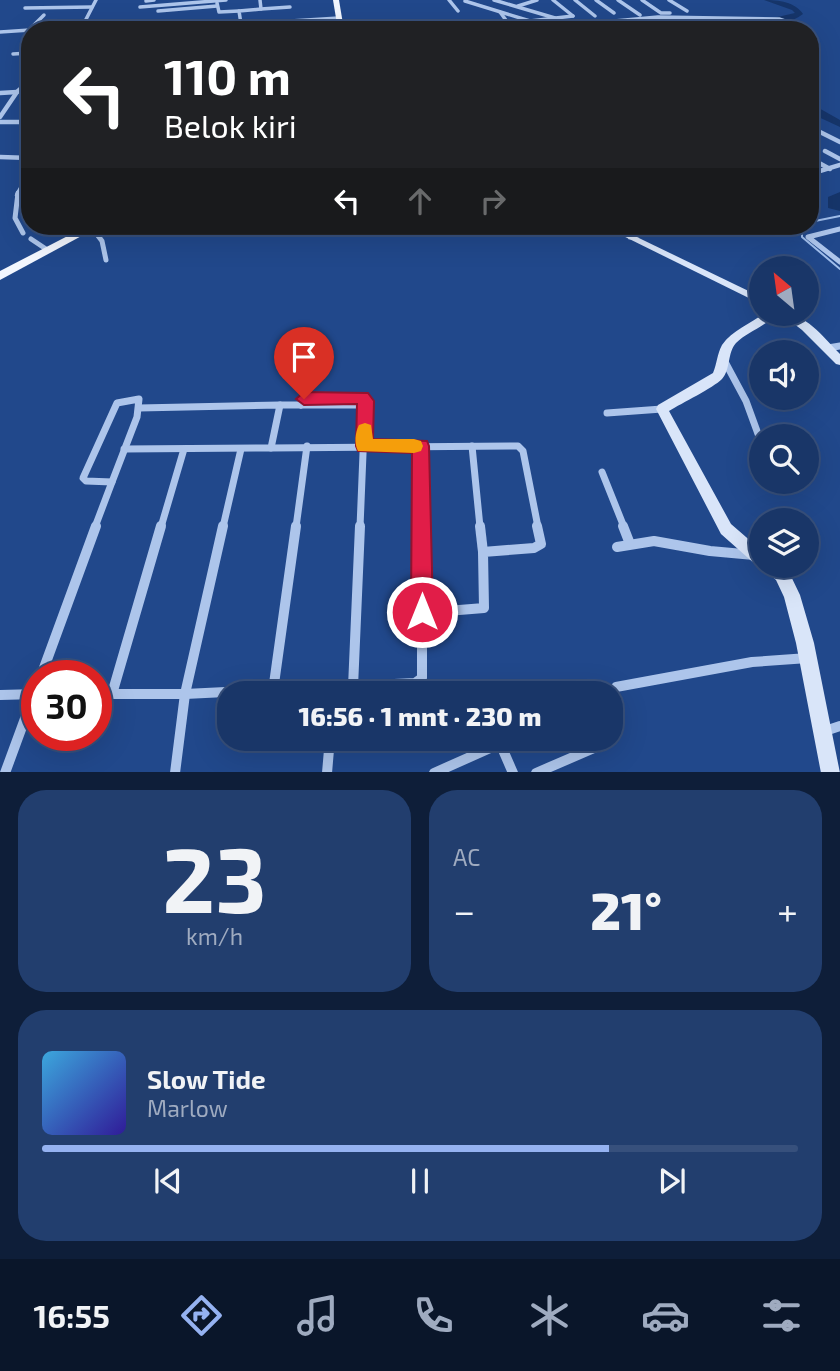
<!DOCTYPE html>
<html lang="id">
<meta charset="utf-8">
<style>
:root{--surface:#193668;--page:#223e6e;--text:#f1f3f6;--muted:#9fabc0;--line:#37507c;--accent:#95b2f1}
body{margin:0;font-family:"Exo 2",sans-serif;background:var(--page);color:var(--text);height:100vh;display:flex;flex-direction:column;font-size:26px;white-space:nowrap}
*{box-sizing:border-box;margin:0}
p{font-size:23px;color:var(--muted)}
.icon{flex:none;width:38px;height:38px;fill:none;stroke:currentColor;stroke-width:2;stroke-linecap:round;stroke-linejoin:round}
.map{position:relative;height:772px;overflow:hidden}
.sheet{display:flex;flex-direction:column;gap:18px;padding:18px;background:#0e1e39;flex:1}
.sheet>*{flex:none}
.banner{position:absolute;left:21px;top:21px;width:798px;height:214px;border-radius:28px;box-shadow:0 7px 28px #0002,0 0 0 2px var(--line);background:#202124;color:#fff;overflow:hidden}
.needle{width:46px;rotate:331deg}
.controls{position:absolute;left:749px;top:256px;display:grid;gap:14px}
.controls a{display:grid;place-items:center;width:70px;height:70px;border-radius:50%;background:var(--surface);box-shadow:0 7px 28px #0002,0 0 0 2px var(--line);font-size:35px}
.speed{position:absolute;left:21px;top:660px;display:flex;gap:14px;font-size:35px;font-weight:700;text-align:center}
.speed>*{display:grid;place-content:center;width:91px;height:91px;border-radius:50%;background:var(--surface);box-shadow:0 7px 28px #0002,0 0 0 2px var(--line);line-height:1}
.speed .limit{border:10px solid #d22;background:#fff;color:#111}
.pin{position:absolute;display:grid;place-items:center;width:60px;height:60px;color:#fff;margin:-72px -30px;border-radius:50% 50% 50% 0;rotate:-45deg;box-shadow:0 0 7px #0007}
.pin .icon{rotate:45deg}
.me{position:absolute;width:77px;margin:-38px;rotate:0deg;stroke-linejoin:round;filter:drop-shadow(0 0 5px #0008)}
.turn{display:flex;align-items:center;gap:24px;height:147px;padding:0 28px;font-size:32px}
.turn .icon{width:91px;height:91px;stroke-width:2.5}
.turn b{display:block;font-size:49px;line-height:60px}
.lanes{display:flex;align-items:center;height:66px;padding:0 28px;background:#0003;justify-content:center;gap:35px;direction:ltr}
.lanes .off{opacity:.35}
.big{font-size:52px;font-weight:800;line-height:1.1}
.sheet .widget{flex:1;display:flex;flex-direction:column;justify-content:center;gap:10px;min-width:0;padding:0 24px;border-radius:28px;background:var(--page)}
.sheet .dial{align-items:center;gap:0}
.dial b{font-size:91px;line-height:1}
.song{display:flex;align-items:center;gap:21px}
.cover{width:84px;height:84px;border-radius:10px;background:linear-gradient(135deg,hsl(200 70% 55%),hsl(250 70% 35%))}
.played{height:7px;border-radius:4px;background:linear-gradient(90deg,var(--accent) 75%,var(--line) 75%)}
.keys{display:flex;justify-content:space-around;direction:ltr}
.heat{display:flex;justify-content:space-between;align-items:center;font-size:38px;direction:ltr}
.sheet .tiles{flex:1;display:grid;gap:18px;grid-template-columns:1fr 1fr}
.widget:last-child{grid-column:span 2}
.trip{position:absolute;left:217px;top:681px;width:406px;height:70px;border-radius:28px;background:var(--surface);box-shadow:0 7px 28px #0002,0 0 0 2px var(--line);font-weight:800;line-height:70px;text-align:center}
.tabs{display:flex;height:112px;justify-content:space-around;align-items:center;background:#0a162a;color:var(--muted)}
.tabs .icon{width:49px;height:49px}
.tabs .current{color:var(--accent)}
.tabs b{font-size:32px;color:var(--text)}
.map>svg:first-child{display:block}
</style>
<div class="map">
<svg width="840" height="773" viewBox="0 0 840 773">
<rect width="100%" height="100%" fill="#21488b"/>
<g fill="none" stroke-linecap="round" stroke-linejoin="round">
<!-- stream -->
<g stroke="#a1bfec" stroke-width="2">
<path d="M 810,222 L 840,216"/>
<path d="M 802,226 L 802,237 L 840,269"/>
</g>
<!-- river -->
<g fill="#16356a" fill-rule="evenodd">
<path d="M 764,0 C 779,0 795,2 803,14 C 778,33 739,27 710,25 L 715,30 L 706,30 L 699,23 L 707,20 L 756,22 L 795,13 L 792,10 Z"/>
<path d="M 810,95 L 819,100 L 817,107 L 840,120 L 840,127 L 812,114 Z"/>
<path d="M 840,192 L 840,211 L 828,208 L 828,197 Z"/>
</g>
<!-- street-far4 -->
<g stroke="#adc5eb" stroke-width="3.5">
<path d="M 260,0 L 261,9 L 239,11 L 241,24 L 339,18"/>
<path d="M 449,0 L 458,11"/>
<path d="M 494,0 L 555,18"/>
<path d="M 553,0 L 573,16"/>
<path d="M 575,0 L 595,16"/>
<path d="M 596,0 L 614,13"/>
<path d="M 618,0 L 640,15"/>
<path d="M 642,0 L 661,13 L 670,13"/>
<path d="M 669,0 L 687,11"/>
<path d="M 146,1 L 154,0"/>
<path d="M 465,1 L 530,21 L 573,16"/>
<path d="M 217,3 L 219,12 L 239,11"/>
<path d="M 518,6 L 537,0"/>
<path d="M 140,7 L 226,0"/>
<path d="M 25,8 L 92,7"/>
<path d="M 261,9 L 290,7"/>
<path d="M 158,11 L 217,6"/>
<path d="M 500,12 L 508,23"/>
<path d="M 586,25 L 603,30"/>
<path d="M 81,29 L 96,0"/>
<path d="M 29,30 L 44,15"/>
<path d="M 38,30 L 82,27"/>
<path d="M 516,30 L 658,17 L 779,19 L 794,24"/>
<path d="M 0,32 L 30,30"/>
<path d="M 13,54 L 29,53 L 26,59 L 30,59"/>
<path d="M 25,85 L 30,81"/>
</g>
<!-- street-far3 -->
<g stroke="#adc5eb" stroke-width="4.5">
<path d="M 0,93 L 17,92"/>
<path d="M 0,117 L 17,92 L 27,83"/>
<path d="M 0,122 L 21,122"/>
<path d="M 810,127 L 840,142"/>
<path d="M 825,151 L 840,159"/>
<path d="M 0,157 L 30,158"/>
<path d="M 810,158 L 830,169"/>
<path d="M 810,174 L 840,165"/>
<path d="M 17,195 L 30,172"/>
</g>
<!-- street-far2 -->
<g stroke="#adc5eb" stroke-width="5">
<path d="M 18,193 L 15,218 L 23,233"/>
<path d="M 92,228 L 102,241 L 106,260"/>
<path d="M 840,229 L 808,237 L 840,262"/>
<path d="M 630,237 L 669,226"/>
<path d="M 31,239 L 46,249"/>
</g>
<!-- street-far1 -->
<g stroke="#adc5eb" stroke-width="7">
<path d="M 828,348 L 840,346"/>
<path d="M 724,360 L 746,401 L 761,442"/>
<path d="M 139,399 L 137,417 L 112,482 L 86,481 L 83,478 L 117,403 Z"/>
<path d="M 280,405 L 365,405 L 360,527"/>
<path d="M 301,405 L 304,399 L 310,397 L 362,398 L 365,405"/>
<path d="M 607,413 L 662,409"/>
<path d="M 420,446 L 421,527"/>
<path d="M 472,446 L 480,527"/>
<path d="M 271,448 L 518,446 L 523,451 L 538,527"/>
<path d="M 124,449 L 271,448 L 280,405 L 139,408"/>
<path d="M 602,472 L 624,527"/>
<path d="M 95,527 L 112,482"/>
<path d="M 161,527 L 184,449"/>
<path d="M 223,527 L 241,449"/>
<path d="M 296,527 L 307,446"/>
</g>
<!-- street -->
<g stroke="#adc5eb" stroke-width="10">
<path d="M 421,526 L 422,613"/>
<path d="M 480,526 L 483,552"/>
<path d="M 623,526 L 630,544"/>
<path d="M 617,547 L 654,541 L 710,551 L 754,555"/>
<path d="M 41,676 L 96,526"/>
<path d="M 353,687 L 360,526"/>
<path d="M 616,687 L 752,662 L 808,658"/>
<path d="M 273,691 L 296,526"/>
<path d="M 96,694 L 185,694 L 415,683 L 422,678 L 422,613 L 484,608 L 483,552 L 534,548 L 541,544 L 537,526"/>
<path d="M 112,694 L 161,526"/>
<path d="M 0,695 L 37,694"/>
<path d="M 822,732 L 840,726"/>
<path d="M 5,773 L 37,686"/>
<path d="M 175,773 L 185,694 L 223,526"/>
<path d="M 327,773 L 330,738"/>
<path d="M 434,773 L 497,745 L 503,750 L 513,773"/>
<path d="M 536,773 L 608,742 L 611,734"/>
</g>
<!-- secondary -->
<g fill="#d9e5f9" fill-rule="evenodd">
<path d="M 603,226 L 614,226 L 761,297 L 761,304 Z"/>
<path d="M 764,313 L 776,313 C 766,327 748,331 736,343 C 727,353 731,369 722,379 C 713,388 682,403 669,411 L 731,524 L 761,550 L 761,565 L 781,565 L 788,570 L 800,595 L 814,643 L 840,773 L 821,773 L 796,643 L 784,597 L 776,580 L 761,567 L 756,565 L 721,534 L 656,409 L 658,405 L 713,373 C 717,364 717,354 722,345 C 732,330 751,324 764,313 Z"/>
<path d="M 780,313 C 806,313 822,336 840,354 L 840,365 L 836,364 L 802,330 Z"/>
</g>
<!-- primary -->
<g fill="#f2f6fe" fill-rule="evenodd">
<path d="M 333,0 L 339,0 L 344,30 L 338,30 Z"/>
<path d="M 87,226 L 100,226 L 0,280 L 0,271 Z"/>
</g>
</g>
<!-- route -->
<path fill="#e11d48" stroke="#92132f" stroke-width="2" d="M 304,392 L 368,393 L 374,401 L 373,439 L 427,441 L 429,446 L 433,612 L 429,620 L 422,623 L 414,620 L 411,612 L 412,453 L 358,451 L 356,446 L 357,404 L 304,405 L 296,399 Z"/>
<!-- slow -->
<path fill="#f59e0b" d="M 365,423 L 371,425 L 373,439 L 414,439 L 421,441 L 423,446 L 421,451 L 414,453 L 358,451 C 354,443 355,433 359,425 Z"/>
</svg>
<div class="controls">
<a><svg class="needle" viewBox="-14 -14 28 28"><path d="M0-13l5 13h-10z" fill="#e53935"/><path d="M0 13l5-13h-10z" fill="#9fabc0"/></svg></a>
<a><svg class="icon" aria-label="sound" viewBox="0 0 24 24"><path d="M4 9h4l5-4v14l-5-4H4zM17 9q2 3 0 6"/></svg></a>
<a><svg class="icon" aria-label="search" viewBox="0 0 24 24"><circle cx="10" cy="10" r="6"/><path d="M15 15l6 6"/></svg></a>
<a><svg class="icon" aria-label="layers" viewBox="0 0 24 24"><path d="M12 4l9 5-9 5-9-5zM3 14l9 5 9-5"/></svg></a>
</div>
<div class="speed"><div class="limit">30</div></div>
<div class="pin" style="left:304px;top:399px;background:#d93025"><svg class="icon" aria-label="arrive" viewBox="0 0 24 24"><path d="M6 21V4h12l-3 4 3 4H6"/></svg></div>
<svg class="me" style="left:422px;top:612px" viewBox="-20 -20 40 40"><circle r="17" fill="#e11d48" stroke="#fff" stroke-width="3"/><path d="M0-11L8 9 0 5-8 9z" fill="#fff"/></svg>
<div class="trip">16:56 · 1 mnt · 230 m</div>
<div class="banner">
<div class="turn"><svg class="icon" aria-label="left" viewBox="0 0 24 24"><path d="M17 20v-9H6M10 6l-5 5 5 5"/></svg><div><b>110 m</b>Belok kiri</div></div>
<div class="lanes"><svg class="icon" aria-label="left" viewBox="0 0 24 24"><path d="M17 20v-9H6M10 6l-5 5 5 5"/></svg><svg class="icon off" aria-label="ahead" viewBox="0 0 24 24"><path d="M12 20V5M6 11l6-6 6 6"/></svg><svg class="icon off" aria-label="right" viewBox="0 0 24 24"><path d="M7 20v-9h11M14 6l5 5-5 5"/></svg></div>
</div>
</div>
<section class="sheet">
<div class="tiles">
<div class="widget dial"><b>23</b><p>km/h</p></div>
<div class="widget"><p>AC</p>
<div class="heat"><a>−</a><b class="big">21°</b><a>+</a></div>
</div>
<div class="widget">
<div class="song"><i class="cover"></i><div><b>Slow Tide</b><p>Marlow</p></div></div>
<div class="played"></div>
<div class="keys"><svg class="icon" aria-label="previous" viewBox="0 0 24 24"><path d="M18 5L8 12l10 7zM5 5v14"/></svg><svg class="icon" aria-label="pause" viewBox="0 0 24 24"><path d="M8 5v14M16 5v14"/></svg><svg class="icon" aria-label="next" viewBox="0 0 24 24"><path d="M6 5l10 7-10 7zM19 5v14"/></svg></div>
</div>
</div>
</section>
<nav class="tabs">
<b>16:55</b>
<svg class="icon current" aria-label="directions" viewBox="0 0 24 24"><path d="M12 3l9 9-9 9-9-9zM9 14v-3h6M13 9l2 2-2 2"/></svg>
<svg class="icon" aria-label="music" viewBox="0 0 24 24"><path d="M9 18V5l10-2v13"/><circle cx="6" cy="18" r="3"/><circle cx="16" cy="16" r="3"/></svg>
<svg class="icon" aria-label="phone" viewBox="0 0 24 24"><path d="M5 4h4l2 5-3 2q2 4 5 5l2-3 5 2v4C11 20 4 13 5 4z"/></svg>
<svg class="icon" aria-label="climate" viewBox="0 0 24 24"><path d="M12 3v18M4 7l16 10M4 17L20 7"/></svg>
<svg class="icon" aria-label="car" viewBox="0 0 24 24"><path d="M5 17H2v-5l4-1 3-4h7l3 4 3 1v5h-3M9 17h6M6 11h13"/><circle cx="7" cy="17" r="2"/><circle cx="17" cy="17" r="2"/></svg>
<svg class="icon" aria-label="filters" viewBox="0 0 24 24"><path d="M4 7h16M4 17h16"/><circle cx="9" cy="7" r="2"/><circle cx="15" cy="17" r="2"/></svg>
</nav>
